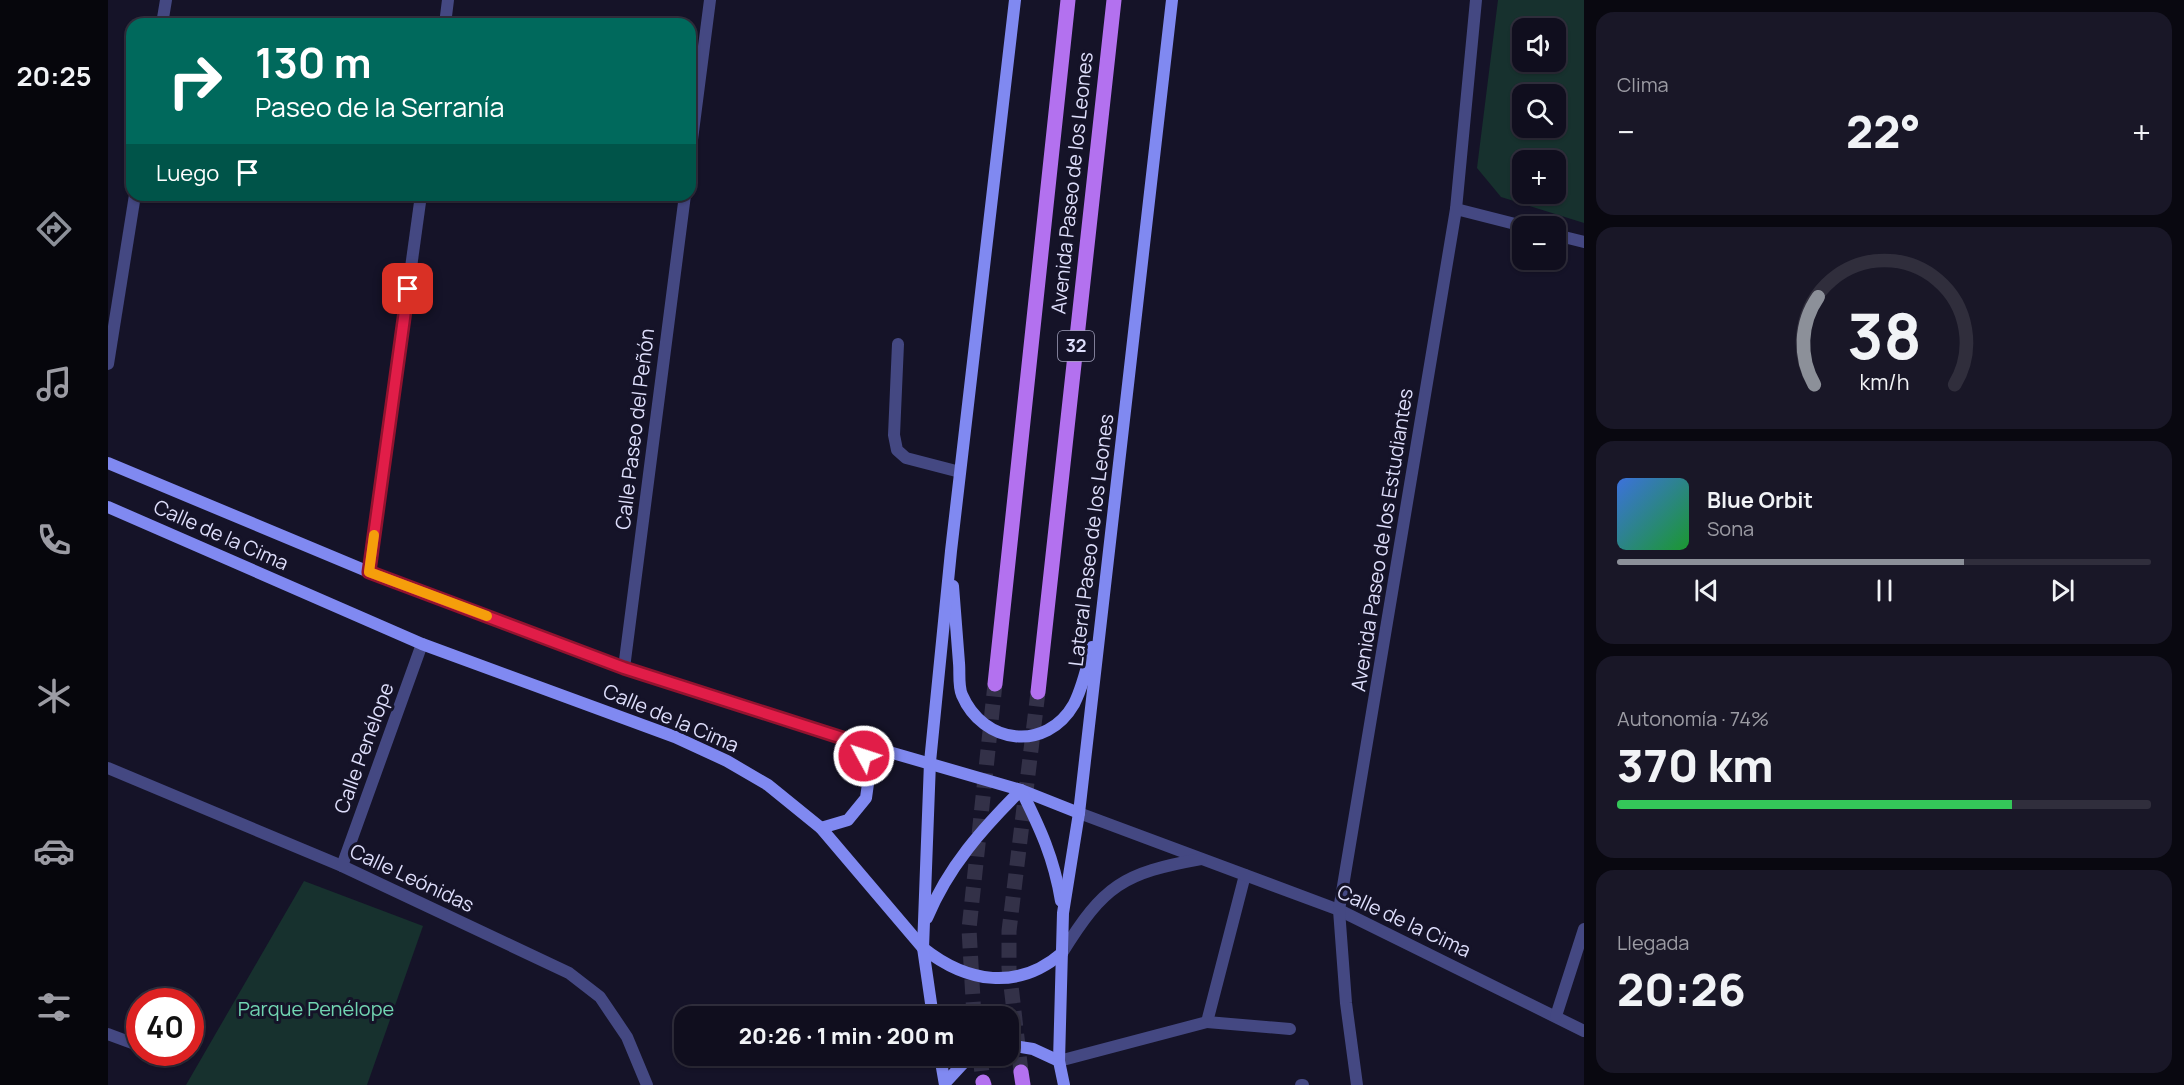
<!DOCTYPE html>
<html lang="es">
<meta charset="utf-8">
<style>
:root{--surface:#100e1e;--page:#191727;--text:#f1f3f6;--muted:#9c9ca4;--line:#302e3c;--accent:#8c9099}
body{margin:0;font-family:Manrope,sans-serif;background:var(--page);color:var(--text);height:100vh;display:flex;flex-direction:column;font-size:22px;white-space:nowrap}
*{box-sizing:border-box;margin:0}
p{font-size:20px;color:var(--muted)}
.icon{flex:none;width:33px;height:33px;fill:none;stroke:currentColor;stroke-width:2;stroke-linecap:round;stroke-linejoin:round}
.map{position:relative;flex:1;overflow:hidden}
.side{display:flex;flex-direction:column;gap:12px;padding:12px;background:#090810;width:600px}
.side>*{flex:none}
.top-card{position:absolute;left:18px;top:18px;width:570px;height:183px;border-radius:18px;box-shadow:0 2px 4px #0004,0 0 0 2px var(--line);background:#00695c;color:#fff;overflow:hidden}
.buttons{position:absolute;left:1404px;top:18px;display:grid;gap:12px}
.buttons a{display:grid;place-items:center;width:54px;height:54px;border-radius:12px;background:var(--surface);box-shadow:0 2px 4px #0004,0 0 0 2px var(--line);font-size:30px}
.speed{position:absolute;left:18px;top:988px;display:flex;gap:12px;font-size:30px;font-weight:700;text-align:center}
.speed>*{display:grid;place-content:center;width:78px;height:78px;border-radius:50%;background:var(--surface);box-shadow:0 2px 4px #0004,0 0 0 2px var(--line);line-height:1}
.speed .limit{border:9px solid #d22;background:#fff;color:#111}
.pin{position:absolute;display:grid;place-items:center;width:51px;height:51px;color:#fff;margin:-26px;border-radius:12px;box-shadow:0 3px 9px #0006}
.me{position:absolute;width:66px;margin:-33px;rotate:310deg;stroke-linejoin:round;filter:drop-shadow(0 0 4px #0008)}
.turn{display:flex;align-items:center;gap:21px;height:126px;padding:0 30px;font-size:27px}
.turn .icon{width:78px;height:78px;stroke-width:2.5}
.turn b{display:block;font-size:42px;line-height:51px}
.then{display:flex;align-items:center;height:57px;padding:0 30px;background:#0003;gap:12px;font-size:22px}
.big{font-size:45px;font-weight:800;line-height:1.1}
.side .widget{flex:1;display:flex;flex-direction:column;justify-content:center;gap:9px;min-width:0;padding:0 21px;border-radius:18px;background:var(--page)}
.side .dial{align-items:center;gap:0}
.dial svg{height:156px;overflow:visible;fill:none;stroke:var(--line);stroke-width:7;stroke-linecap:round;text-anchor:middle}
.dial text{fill:var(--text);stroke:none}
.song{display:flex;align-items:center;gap:18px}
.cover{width:72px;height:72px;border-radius:9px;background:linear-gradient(135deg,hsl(220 70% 55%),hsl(130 70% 35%))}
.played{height:6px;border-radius:3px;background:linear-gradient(90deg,var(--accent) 65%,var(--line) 65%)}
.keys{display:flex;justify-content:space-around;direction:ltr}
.heat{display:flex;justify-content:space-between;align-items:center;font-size:33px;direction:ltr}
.charge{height:9px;border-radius:4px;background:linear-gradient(90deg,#34c759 74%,var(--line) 0)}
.trip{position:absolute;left:566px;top:1006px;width:345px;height:60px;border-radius:18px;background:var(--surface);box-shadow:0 2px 4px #0004,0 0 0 2px var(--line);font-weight:800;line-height:60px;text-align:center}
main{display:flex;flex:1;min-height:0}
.dock{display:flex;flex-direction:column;width:108px;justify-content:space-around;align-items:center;background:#06060c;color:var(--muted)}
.dock .icon{width:42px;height:42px}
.dock .selected{color:var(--accent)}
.dock b{font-size:27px;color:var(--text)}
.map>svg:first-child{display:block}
</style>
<main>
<nav class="dock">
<b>20:25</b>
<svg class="icon selected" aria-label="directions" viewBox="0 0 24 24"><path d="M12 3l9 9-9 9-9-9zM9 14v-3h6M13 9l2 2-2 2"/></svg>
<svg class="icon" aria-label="music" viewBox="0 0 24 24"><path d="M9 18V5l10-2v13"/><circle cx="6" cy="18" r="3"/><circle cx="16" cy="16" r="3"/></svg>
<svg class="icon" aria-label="phone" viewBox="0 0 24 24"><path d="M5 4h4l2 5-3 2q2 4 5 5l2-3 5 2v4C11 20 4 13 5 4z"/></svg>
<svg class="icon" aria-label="climate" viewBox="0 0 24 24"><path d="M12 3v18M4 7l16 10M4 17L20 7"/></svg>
<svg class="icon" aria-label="car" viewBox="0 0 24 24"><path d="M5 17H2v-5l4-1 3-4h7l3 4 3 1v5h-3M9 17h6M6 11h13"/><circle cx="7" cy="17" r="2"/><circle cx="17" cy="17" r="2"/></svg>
<svg class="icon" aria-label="filters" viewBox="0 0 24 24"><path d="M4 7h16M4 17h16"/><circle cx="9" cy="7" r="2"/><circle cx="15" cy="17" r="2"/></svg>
</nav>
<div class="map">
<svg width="1476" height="1085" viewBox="0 0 1476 1085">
<rect width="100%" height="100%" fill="#151328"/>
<!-- green -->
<g fill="#17312e" fill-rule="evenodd">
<path d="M 1390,0 L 1476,0 L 1476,223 L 1393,197 L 1369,168 ZM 1414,28 L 1448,28 L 1448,62 L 1414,62 ZM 1414,94 L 1448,94 L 1448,128 L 1414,128 ZM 1414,160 L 1448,160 L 1448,194 L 1414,194 Z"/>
<path d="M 196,881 L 315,926 L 259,1085 L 78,1085 Z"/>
</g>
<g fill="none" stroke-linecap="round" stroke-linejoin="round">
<!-- primary-tunnel -->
<g stroke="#333148" stroke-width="15" stroke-dasharray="15 8" stroke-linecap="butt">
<path d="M 866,1017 L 861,929 L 887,684"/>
<path d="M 872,1056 L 875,1082"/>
<path d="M 913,1072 L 901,968 L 901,931 L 930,692"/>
</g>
<!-- lane -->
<g stroke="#444882" stroke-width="12">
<path d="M 790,344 L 786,435 L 789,450 L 798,458 L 852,472"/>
<path d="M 1099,1022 L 1182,1029"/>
<path d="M 951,1061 L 1099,1022 L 1137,875"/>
<path d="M 1193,1085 L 1195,1085"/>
</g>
<!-- street -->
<g stroke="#444882" stroke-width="12">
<path d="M 54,24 L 58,0"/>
<path d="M 337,24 L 340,0"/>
<path d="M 582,155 L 602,0"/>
<path d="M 1348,209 L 1415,226"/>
<path d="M 1448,235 L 1476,242"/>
<path d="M 0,364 L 27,195"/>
<path d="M 261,572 L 313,195"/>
<path d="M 516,668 L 577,195"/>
<path d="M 0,768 L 234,866 L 461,973 L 492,997 L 519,1037 L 539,1085"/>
<path d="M 971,813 L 1231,910 L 1476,1031"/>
<path d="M 234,866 L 314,644"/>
<path d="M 954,953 C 996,885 1015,873 1093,859"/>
<path d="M 1448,1016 L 1476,929"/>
<path d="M 0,1034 L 32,1046"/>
<path d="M 49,1053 L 50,1053"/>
<path d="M 1249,1085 L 1238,1003 L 1231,910 L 1348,209 L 1368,0"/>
</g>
<!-- secondary -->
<g stroke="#8089f1" stroke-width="12">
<path d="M 0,463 L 261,572 L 516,668 L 750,743 L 913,790 L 971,813"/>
<path d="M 0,507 L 314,644 L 567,737 L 619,761 L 660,785 L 713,828 L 815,948 C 859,983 910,991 954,953"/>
<path d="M 845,586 C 847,611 849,637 851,663 C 852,673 850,686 854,695 C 875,744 938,753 966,704 C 975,686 979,667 984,647"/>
<path d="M 713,828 L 740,820 L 758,798 L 762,769 L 750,743"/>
<path d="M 819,918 C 840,867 874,829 913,790 C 932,828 946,858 953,901"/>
<path d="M 825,1017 L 815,948 L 822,762 L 843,551 L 907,0"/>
<path d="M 900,1045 L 925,1049 L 951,1061"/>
<path d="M 832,1056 L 837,1085"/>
<path d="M 837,1083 L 862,1056"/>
<path d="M 956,1085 L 951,1061 L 955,913 L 971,813 L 1064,0"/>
</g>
<!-- primary -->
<g stroke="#b371ef" stroke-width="15">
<path d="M 887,684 L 960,0"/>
<path d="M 930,692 L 1006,0"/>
<path d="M 913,1072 L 915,1085"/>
<path d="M 875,1082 L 876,1085"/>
</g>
</g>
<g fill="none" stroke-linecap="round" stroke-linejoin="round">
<!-- route casing -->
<g stroke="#92132f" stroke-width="15">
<path id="route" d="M 300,289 L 261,572 L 516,668 L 750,743 L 756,756"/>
</g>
<!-- route -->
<use href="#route" stroke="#e11d48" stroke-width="10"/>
<!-- slow -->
<path stroke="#f59e0b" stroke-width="10" d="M 266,535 L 261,572 L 379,616"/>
</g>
<g text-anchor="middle" stroke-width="6" stroke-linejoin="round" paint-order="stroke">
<!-- shield labels -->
<rect fill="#151328" stroke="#a2a1bc" stroke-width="1.5" x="950" y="331" width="36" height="30" rx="4.5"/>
<g font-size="18" font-weight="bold" fill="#dedefb">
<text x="968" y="352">32</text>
</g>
<!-- street labels -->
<g font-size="20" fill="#dedefb" stroke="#151328">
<text transform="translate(964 183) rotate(-84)" y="7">Avenida Paseo de los Leones</text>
<text transform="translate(527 429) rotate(-83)" y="7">Calle Paseo del Peñón</text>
<text transform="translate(113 535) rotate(24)" y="7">Calle de la Cima</text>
<text transform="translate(983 540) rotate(-83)" y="7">Lateral Paseo de los Leones</text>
<text transform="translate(1274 540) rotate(-81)" y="7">Avenida Paseo de los Estudiantes</text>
<text transform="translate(563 718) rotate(23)" y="7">Calle de la Cima</text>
<text transform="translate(256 748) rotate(-70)" y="7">Calle Penélope</text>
<text transform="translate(304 878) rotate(25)" y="7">Calle Leónidas</text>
<text transform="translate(1296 921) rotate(25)" y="7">Calle de la Cima</text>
</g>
<!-- park labels -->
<g font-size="20" fill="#71d4b1" stroke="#151328">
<text x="208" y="1016">Parque Penélope</text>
</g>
</g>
</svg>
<div class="buttons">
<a><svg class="icon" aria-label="sound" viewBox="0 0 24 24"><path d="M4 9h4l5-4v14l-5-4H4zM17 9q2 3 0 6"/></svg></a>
<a><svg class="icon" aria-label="search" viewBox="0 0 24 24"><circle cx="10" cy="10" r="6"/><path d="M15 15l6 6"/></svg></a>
<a>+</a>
<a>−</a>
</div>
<div class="speed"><div class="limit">40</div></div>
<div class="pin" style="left:300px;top:289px;background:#d93025"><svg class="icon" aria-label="arrive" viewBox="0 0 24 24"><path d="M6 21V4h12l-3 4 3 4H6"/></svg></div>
<svg class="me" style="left:756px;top:756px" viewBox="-20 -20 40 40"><circle r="17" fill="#e11d48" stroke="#fff" stroke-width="3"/><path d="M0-11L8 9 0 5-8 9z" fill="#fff"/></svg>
<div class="trip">20:26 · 1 min · 200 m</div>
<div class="top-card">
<div class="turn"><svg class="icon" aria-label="right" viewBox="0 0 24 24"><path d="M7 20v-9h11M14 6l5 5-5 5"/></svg><div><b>130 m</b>Paseo de la Serranía</div></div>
<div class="then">Luego<svg class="icon" aria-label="arrive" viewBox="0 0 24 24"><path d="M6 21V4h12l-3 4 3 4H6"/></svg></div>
</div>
</div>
<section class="side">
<div class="widget"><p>Clima</p>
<div class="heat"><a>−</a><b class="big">22°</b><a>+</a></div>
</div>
<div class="widget dial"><svg viewBox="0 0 100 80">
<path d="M14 69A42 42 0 1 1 86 69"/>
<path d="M14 69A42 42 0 0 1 16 24" stroke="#8c9099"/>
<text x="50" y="56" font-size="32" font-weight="700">38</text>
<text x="50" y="72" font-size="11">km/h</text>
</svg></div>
<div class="widget">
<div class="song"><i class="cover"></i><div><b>Blue Orbit</b><p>Sona</p></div></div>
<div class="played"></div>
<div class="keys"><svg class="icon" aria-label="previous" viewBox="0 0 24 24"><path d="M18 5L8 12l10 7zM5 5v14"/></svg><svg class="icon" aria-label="pause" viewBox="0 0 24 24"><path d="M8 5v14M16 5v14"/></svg><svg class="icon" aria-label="next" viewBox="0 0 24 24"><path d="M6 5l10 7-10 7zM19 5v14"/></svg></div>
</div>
<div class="widget"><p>Autonomía · 74%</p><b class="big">370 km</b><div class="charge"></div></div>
<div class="widget"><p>Llegada</p><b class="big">20:26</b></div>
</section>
</main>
